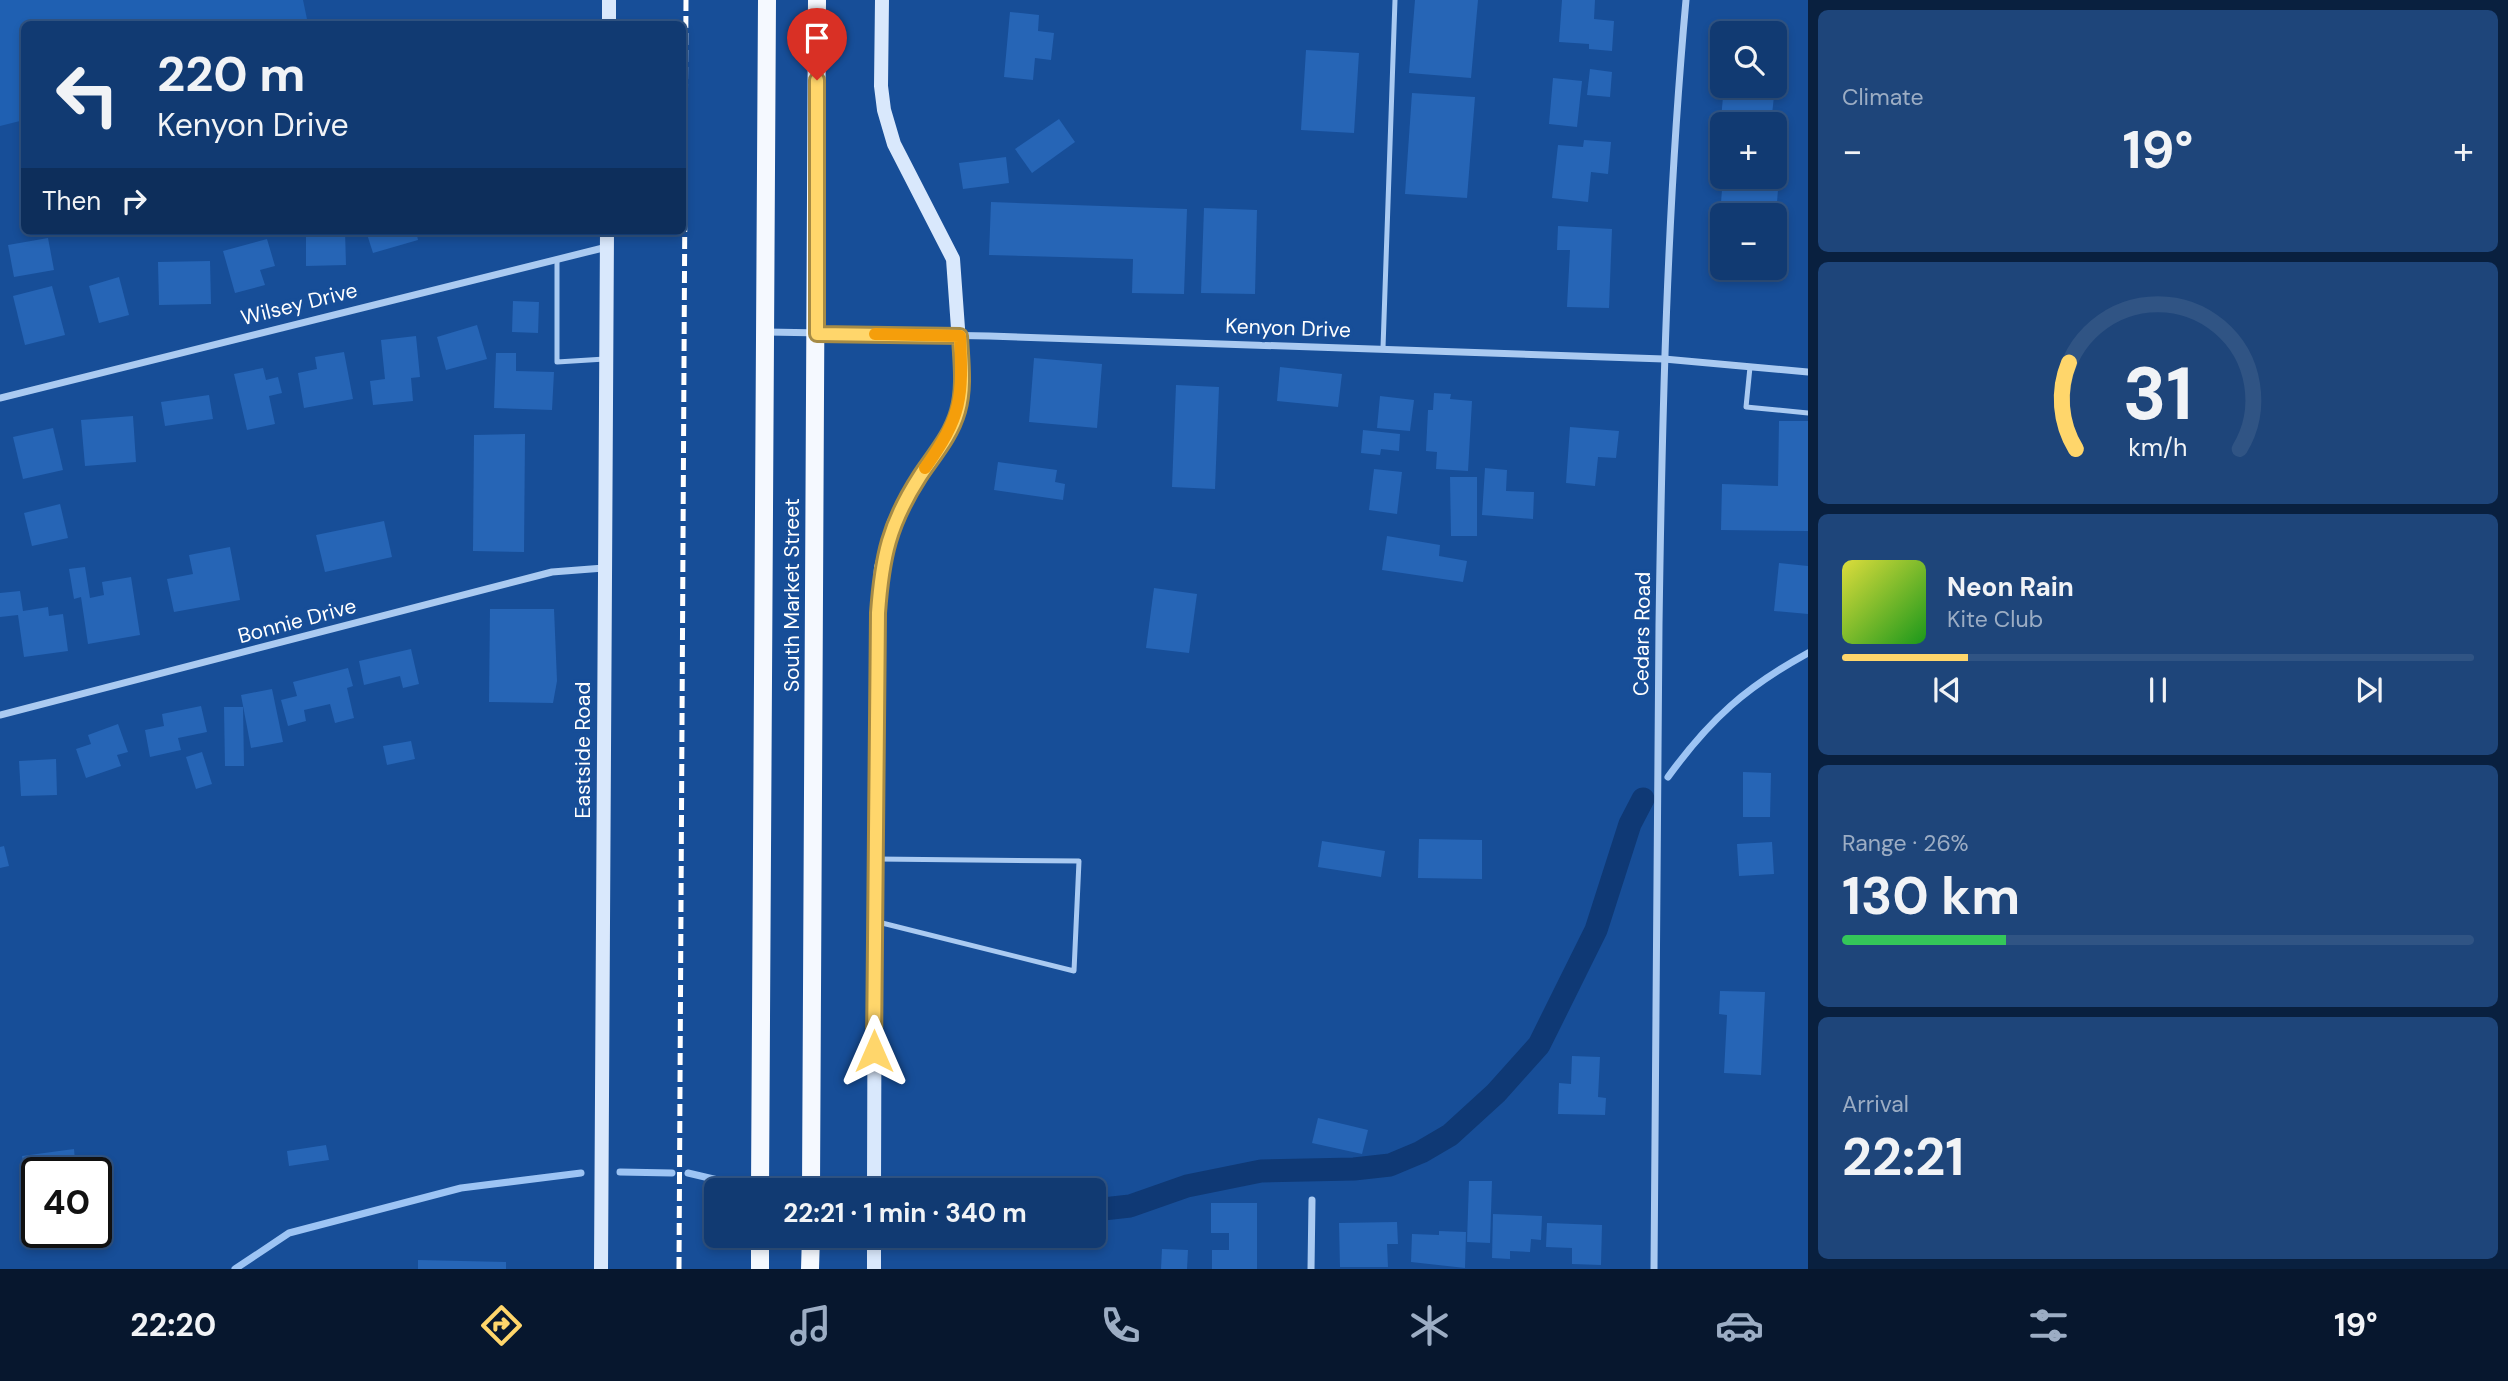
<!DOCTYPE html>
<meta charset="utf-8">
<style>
:root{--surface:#113a72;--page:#1e457a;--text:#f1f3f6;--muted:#9cadc4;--line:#305484;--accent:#ffd66b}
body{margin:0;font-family:"DM Sans",sans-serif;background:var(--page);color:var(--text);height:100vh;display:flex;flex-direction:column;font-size:26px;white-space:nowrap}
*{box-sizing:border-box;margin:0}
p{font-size:23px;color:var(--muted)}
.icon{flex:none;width:38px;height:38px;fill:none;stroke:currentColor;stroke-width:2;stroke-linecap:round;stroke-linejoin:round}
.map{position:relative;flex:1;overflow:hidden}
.side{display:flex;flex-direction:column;gap:10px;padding:10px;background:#09203f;width:700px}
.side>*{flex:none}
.banner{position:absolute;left:21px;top:21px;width:665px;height:214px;border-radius:10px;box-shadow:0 4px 10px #0003,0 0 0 2px var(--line);background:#113a72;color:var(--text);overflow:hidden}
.tools{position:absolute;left:1710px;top:21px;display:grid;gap:14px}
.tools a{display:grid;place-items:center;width:77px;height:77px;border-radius:10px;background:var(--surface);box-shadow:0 4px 10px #0003,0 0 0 2px var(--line);font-size:35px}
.speed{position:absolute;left:21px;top:1157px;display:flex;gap:14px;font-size:35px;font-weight:700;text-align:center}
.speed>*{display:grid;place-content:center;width:91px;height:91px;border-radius:50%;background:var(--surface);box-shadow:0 4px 10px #0003,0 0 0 2px var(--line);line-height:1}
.speed .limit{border:4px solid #111;border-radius:10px;background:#fff;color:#111}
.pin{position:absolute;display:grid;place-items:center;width:60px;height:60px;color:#fff;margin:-72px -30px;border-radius:50% 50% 50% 0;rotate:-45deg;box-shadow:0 0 7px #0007}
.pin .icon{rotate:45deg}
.me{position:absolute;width:77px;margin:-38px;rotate:0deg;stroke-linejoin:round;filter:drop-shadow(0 0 5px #0008)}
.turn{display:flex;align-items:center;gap:24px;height:147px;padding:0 21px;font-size:32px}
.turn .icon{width:91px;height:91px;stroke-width:2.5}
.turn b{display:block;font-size:49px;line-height:60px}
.then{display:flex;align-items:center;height:66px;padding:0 21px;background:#0003;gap:14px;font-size:26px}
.big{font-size:52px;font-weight:700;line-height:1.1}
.side .widget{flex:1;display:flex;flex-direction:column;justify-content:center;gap:10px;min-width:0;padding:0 24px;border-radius:10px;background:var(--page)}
.side .dial{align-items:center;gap:0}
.dial svg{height:182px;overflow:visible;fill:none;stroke:var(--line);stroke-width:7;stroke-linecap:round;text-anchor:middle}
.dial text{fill:var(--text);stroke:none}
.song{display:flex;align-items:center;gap:21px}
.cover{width:84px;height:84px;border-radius:10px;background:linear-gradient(135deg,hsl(60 70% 55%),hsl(120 70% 35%))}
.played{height:7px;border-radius:4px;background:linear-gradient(90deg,var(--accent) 20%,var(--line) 20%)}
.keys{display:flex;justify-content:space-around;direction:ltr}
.heat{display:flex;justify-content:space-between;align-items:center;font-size:38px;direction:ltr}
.charge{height:10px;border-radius:5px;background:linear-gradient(90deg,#34c759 26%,var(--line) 0)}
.trip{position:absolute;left:704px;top:1178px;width:402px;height:70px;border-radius:10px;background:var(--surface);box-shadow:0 4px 10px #0003,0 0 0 2px var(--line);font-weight:700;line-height:70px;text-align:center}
.menu{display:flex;height:112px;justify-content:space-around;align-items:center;background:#07172e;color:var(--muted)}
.menu .icon{width:49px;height:49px}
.menu .on{color:var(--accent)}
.menu b{font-size:32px;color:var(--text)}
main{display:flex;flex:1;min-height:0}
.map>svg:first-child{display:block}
</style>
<main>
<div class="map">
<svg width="1808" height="1269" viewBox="0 0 1808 1269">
<rect width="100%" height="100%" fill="#174e98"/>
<!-- green -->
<path fill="#1f60b2" d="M 0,0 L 303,0 L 308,24 L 24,24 L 24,120 L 0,126 Z"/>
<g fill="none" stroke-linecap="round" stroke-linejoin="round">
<!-- stream -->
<g stroke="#9dc4f4" stroke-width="7">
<path d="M 1668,777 C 1710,719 1746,687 1808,653"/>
<path d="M 620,1172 L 672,1173"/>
<path d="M 688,1173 L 739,1185"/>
<path d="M 235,1269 L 289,1233 L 461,1188 L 581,1173"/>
</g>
<!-- canal -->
<path stroke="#0f3975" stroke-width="23" d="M 1094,1210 L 1130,1206 L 1187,1186 L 1261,1171 L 1354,1169 L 1390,1165 L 1421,1152 L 1450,1135 L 1496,1093 L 1539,1045 L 1596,930 L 1630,824 L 1643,799"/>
</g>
<!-- building -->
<g fill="#2665b6">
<path d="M 1415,0 L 1478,0 L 1471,78 L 1409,73 Z"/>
<path d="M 1562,0 L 1595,0 L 1594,19 L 1614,21 L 1612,51 L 1589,49 L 1589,44 L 1559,42 Z"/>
<path d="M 1010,12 L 1039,15 L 1038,31 L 1054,33 L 1051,60 L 1035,58 L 1033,80 L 1004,77 Z"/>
<path d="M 1306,50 L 1359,53 L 1354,133 L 1301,130 Z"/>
<path d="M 1590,69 L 1612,72 L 1610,97 L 1587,95 Z"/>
<path d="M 1553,78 L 1582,81 L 1577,127 L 1549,124 Z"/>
<path d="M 1724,86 L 1775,86 L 1772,115 L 1760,114 L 1759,122 L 1721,119 Z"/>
<path d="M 1412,93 L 1475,97 L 1467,198 L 1405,194 Z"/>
<path d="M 1059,119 L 1075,142 L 1032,173 L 1015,149 Z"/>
<path d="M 1584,140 L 1611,142 L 1608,174 L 1591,172 L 1588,202 L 1552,198 L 1558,145 L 1583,147 Z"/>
<path d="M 1006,157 L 1009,183 L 963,189 L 959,163 Z"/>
<path d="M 1774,164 L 1780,164 L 1776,215 L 1722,215 L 1722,240 L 1718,240 L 1723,177 L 1774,177 Z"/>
<path d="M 991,202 L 1187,209 L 1184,294 L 1132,293 L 1133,259 L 989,255 Z"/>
<path d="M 1204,208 L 1257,210 L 1255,294 L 1201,293 Z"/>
<path d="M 1558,226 L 1612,229 L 1609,308 L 1567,307 L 1570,250 L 1557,250 Z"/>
<path d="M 306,231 L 345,231 L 346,265 L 306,266 Z"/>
<path d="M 366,231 L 416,231 L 418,240 L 373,253 Z"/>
<path d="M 48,238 L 54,270 L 14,277 L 8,245 Z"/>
<path d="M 267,239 L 275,266 L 260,270 L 265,285 L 235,293 L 223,251 Z"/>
<path d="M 210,261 L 211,304 L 159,305 L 158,262 Z"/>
<path d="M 119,277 L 129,315 L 99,323 L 89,286 Z"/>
<path d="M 52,286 L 65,335 L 25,345 L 13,296 Z"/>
<path d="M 513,301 L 539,302 L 538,333 L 512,332 Z"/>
<path d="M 477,325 L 487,359 L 446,370 L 437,337 Z"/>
<path d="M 416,336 L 420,377 L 411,378 L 413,401 L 373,405 L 370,381 L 385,379 L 381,340 Z"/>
<path d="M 344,352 L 353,399 L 304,408 L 298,373 L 317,369 L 315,357 Z"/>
<path d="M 496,353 L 516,353 L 516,371 L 554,372 L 552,410 L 494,408 Z"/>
<path d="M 1034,358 L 1102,364 L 1097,428 L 1029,422 Z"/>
<path d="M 1280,367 L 1342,374 L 1338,407 L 1277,401 Z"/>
<path d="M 263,368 L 266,380 L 278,377 L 282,393 L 269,396 L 275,424 L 247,430 L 234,374 Z"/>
<path d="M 1176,385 L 1219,387 L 1215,489 L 1172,487 Z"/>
<path d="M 1434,393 L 1451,394 L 1450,399 L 1472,401 L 1468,471 L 1436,469 L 1437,452 L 1426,451 L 1428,410 L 1433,410 Z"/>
<path d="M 209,395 L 213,419 L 165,426 L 161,402 Z"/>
<path d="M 1380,396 L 1414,400 L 1410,431 L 1377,428 Z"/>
<path d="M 133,416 L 136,462 L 85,466 L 81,420 Z"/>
<path d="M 1779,421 L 1808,421 L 1808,531 L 1721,530 L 1722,484 L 1778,486 Z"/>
<path d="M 1570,427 L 1619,431 L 1616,458 L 1598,457 L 1595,486 L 1566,483 Z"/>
<path d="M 53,428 L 63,470 L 23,479 L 13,437 Z"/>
<path d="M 1363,430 L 1400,434 L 1399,451 L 1381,449 L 1380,455 L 1361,453 Z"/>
<path d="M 525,434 L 524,552 L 473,551 L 474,435 Z"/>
<path d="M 998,462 L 1057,470 L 1055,482 L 1065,484 L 1063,500 L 994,490 Z"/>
<path d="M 1485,468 L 1507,470 L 1506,491 L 1534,492 L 1533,519 L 1482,515 Z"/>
<path d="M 1374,469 L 1402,472 L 1397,514 L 1369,510 Z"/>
<path d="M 1450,477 L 1477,477 L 1477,536 L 1451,536 Z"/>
<path d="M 60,504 L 68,538 L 32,546 L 24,513 Z"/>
<path d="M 384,521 L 392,557 L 325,572 L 316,535 Z"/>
<path d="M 1387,536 L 1440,545 L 1439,556 L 1467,561 L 1463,582 L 1382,570 Z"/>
<path d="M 230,547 L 240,600 L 174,612 L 167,579 L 193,574 L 189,555 Z"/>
<path d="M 1779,563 L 1808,566 L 1808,614 L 1774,611 Z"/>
<path d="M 85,567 L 90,598 L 104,595 L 102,582 L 131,577 L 140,635 L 88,644 L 81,597 L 74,599 L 69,569 Z"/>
<path d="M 1154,588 L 1197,594 L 1189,653 L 1146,648 Z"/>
<path d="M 20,591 L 23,611 L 48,607 L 49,616 L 63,614 L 68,651 L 24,657 L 18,615 L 0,617 L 0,593 Z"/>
<path d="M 490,609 L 554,609 L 557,681 L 553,703 L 489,702 Z"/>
<path d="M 411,649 L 419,684 L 403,688 L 400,676 L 364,685 L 359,661 Z"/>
<path d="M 348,668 L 353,686 L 347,688 L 354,718 L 335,723 L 330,704 L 304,710 L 306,721 L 288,726 L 281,700 L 297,696 L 293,682 Z"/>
<path d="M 272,689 L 283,742 L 251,748 L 241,695 Z"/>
<path d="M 201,706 L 207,732 L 178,738 L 181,750 L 150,757 L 145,730 L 164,726 L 162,714 Z"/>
<path d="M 224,707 L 243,707 L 244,766 L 225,766 Z"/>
<path d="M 118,724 L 128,752 L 117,755 L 121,766 L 86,778 L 76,749 L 91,744 L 88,735 Z"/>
<path d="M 411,741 L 415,759 L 387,765 L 383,746 Z"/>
<path d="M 202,752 L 212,784 L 196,789 L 186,757 Z"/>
<path d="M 56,759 L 57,795 L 21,796 L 19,761 Z"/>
<path d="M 1743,772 L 1771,773 L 1770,817 L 1743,817 Z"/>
<path d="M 1419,839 L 1482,840 L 1482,879 L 1418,878 Z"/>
<path d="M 1322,841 L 1385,851 L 1381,877 L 1318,867 Z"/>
<path d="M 1772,842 L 1774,874 L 1739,876 L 1737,844 Z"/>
<path d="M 4,846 L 9,866 L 0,868 L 0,847 Z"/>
<path d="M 1720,991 L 1765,992 L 1761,1075 L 1724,1073 L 1727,1015 L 1719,1014 Z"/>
<path d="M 1572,1056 L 1600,1057 L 1598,1097 L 1606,1098 L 1605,1115 L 1558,1114 L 1559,1083 L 1571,1084 Z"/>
<path d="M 1318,1118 L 1368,1130 L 1362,1154 L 1312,1143 Z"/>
<path d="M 326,1145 L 329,1160 L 289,1166 L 287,1151 Z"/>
<path d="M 74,1149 L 76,1172 L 37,1172 L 37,1195 L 28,1197 L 22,1156 Z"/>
<path d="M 1469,1181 L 1492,1181 L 1490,1243 L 1467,1242 Z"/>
<path d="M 1211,1203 L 1257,1203 L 1257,1269 L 1212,1269 L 1212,1250 L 1229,1250 L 1229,1233 L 1211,1233 Z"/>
<path d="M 1493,1214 L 1542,1216 L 1541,1240 L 1531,1239 L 1530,1252 L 1510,1251 L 1510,1259 L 1492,1258 Z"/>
<path d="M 1397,1222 L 1398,1244 L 1387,1244 L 1388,1267 L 1340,1267 L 1339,1223 Z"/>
<path d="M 1547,1223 L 1602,1225 L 1601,1265 L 1572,1264 L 1572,1248 L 1546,1247 Z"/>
<path d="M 1439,1231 L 1466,1232 L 1465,1268 L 1411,1262 L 1412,1234 L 1439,1235 Z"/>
<path d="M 1162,1249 L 1188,1250 L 1187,1269 L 1161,1269 Z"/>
<path d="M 418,1260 L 506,1262 L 506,1269 L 418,1269 Z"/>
</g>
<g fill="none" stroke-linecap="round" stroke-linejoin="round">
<!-- lane -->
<g stroke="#aacaf1" stroke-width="5">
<path d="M 557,259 L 557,362 L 605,359"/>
<path d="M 1383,348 L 1395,0"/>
<path d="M 1750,367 L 1746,407 L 1808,413"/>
<path d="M 877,859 L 1079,861 L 1074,971 L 878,922"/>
</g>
<!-- street -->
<g stroke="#aacaf1" stroke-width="7">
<path d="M 767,332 L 989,336 L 1664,359 L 1808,372"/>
<path d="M 0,398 L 607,247"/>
<path d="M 0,715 L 552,572 L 604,568"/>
<path d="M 1311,1269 L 1312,1200"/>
<path d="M 1654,1269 C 1655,1054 1656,839 1659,625 C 1662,416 1667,208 1686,0"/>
</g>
<!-- secondary -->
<g stroke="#d9e8fc" stroke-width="14">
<path d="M 609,24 L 609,0"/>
<path d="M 874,1190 L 875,847 L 878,613 L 881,568 L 894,522 L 906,500 L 952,426 L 958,411 L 962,384 L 953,259 L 894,144 L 884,110 L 881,86 L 882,0"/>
<path d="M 601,1269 L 607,231"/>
<path d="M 874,1269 L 874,1236"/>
</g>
<!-- primary -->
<g stroke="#f5f9ff" stroke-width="18">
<path d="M 760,1190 L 767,0"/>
<path d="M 811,1190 L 817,0"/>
<path d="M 760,1269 L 760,1236"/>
<path d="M 810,1269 L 811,1236"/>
</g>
<!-- rail -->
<path stroke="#fff" stroke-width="5" stroke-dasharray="12 5" stroke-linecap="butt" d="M 679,1269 L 686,0"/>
</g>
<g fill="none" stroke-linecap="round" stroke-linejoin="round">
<!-- route casing -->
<g stroke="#a68b46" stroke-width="18">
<path id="route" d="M 817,80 L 817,334 L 960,336 C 961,360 965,387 958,411 C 951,436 934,455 920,476 C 889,524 882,557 878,613 L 874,1051"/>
</g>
<!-- route -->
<use href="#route" stroke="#ffd66b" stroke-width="12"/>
<!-- slow -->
<path stroke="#f59e0b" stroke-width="12" d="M 875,334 L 960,336 C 963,398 962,416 925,468"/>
</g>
<g text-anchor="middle" stroke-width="7" stroke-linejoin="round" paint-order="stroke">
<!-- street labels -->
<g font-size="21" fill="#fff" stroke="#174e98">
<text transform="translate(299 304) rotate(-14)" y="7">Wilsey Drive</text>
<text transform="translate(1288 328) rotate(2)" y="7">Kenyon Drive</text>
<text transform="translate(792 595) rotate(-90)" y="7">South Market Street</text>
<text transform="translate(297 621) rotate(-15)" y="7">Bonnie Drive</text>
<text transform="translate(1642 634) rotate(-89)" y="7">Cedars Road</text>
<text transform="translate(583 750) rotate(-90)" y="7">Eastside Road</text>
</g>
</g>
</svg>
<div class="tools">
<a><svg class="icon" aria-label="search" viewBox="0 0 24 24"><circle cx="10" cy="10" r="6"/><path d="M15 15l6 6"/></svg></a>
<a>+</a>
<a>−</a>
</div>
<div class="speed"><div class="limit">40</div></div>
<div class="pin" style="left:817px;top:80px;background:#d93025"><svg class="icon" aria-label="arrive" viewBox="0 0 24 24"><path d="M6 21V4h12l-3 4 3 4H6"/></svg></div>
<svg class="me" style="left:874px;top:1051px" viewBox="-20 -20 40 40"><path d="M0-17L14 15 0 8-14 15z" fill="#ffd66b" stroke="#fff" stroke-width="4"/></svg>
<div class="trip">22:21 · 1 min · 340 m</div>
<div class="banner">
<div class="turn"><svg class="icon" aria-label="left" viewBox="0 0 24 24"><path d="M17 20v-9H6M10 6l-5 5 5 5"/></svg><div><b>220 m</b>Kenyon Drive</div></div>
<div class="then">Then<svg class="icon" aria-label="right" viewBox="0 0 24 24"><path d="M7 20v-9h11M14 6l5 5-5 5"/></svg></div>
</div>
</div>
<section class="side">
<div class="widget"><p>Climate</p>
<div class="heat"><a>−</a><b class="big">19°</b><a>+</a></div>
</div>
<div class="widget dial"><svg viewBox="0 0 100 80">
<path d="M14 69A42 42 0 1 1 86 69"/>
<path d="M14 69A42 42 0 0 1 11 31" stroke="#ffd66b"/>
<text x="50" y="56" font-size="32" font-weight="700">31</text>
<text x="50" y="72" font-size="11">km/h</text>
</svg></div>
<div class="widget">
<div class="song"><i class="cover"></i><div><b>Neon Rain</b><p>Kite Club</p></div></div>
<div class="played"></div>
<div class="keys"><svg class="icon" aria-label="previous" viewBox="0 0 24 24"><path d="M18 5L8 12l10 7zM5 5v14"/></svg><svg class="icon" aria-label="pause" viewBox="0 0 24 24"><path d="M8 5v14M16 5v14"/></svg><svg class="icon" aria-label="next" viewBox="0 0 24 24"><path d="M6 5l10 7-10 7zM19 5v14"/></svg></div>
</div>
<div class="widget"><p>Range · 26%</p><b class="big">130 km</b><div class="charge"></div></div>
<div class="widget"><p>Arrival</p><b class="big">22:21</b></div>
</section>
</main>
<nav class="menu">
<b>22:20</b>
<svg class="icon on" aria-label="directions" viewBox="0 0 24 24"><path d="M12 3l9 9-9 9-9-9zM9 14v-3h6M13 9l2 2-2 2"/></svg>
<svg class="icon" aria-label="music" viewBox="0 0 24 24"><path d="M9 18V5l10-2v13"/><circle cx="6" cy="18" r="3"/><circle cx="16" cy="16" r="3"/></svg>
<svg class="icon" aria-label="phone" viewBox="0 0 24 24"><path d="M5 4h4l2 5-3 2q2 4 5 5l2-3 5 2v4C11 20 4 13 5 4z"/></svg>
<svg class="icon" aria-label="climate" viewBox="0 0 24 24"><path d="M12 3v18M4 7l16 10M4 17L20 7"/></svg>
<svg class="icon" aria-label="car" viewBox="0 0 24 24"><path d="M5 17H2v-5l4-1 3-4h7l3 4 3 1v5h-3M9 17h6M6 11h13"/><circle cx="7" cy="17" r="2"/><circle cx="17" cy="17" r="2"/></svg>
<svg class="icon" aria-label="filters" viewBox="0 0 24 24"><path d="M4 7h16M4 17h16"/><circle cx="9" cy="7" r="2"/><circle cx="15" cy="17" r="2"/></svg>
<b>19°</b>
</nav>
